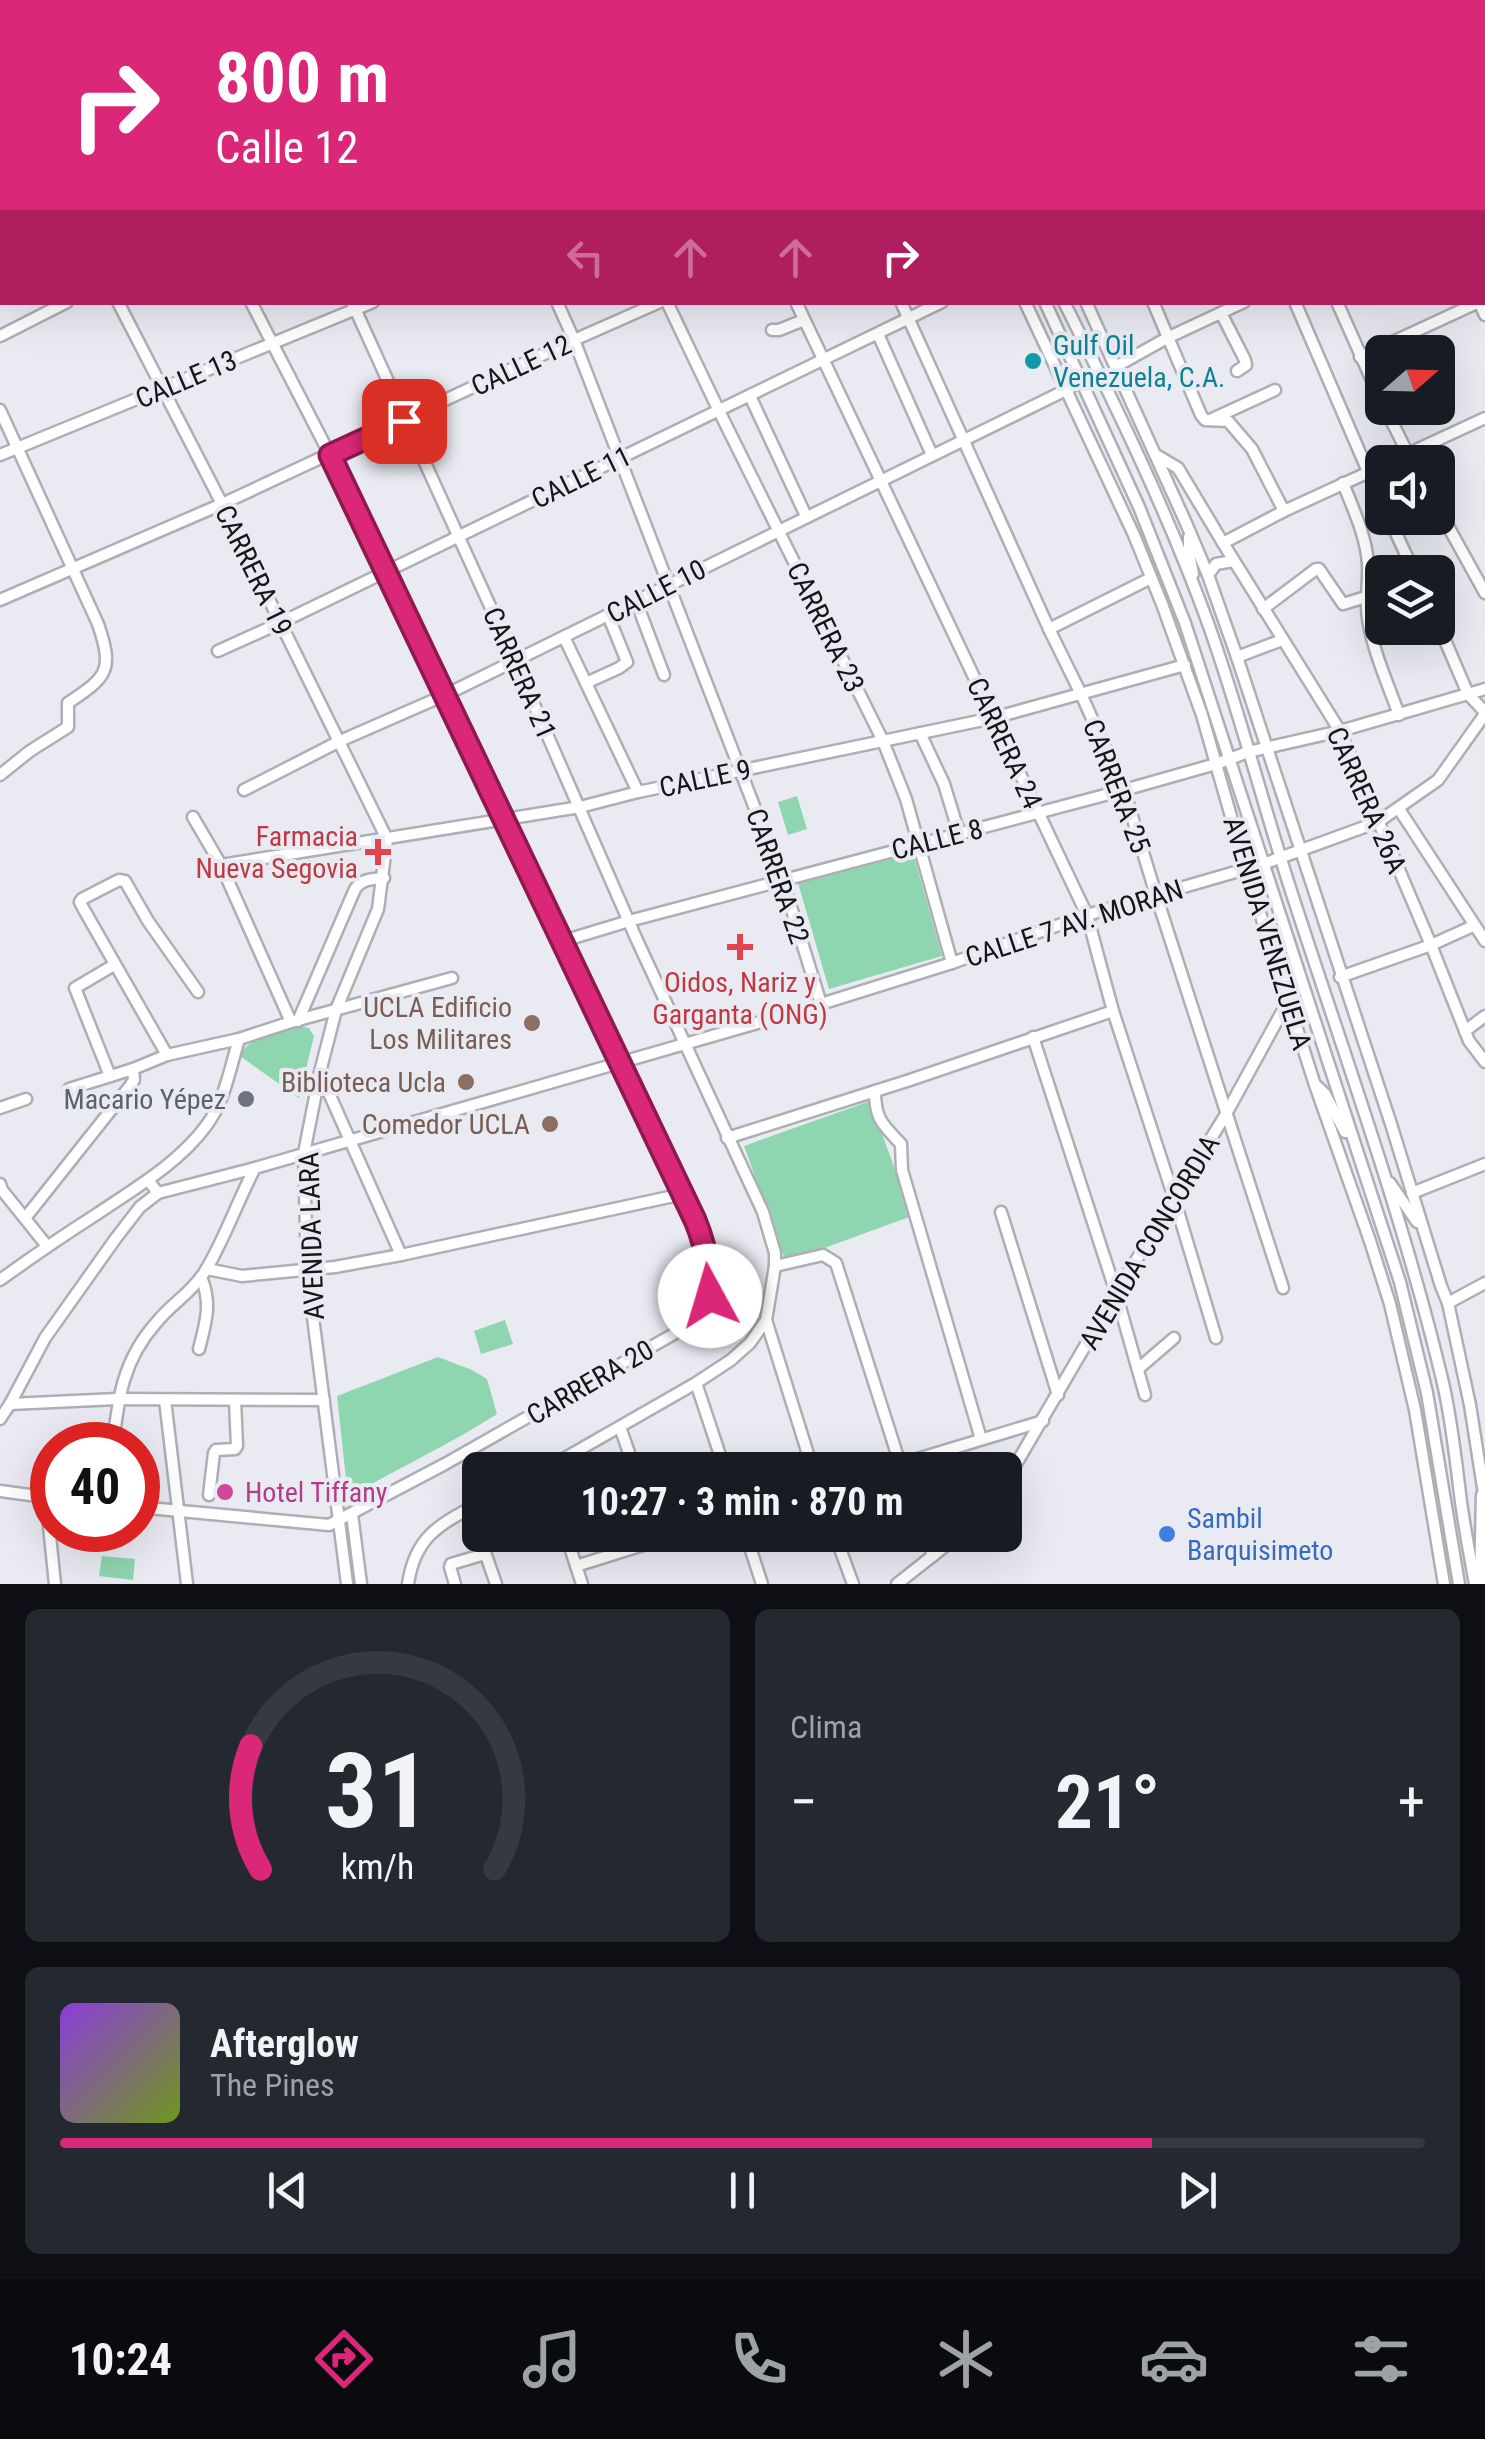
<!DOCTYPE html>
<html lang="es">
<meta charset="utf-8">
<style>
:root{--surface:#171b24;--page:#242831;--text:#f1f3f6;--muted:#9ea1a6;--line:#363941;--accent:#db2777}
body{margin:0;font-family:"Roboto Condensed",sans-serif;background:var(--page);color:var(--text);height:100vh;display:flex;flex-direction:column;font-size:38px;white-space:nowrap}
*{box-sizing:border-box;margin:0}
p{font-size:32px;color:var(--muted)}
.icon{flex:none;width:55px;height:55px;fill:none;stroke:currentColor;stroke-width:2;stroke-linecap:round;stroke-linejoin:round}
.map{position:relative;height:1584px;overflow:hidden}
.details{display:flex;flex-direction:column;gap:25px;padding:25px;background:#0d0f14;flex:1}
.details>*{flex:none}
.hud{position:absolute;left:0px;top:0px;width:1485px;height:305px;box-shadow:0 10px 40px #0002;background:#db2777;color:#fff;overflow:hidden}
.needle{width:65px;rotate:70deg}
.fabs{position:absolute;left:1365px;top:335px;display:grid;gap:20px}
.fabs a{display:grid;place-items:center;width:90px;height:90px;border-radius:15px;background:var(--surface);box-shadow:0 10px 40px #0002;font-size:50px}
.speed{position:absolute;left:30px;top:1422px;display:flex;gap:20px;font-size:50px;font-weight:700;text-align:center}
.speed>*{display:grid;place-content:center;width:130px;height:130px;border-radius:50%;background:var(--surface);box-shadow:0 10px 40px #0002;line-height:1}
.speed .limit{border:15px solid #d22;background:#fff;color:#111}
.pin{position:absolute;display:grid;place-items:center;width:85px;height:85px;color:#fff;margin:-42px;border-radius:20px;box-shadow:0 5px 15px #0006}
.me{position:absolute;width:110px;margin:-55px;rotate:354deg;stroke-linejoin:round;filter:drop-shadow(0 0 8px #0008)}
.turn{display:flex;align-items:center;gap:35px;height:210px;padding:0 50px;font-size:45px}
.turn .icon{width:130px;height:130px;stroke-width:2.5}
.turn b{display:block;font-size:70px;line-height:85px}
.lanes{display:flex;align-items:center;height:95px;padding:0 50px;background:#0003;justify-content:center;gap:50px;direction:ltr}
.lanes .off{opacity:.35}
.big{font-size:75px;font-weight:700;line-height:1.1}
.details .tile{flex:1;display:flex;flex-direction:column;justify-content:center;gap:15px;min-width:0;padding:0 35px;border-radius:15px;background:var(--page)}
.details .dial{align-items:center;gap:0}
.dial svg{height:260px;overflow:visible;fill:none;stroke:var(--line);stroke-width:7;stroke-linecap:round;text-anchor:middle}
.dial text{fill:var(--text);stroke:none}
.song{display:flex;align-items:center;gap:30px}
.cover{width:120px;height:120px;border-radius:15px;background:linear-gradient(135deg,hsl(270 70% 55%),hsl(80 70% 35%))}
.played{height:10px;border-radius:5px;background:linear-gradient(90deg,var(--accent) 80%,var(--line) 80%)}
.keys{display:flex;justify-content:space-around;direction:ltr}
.heat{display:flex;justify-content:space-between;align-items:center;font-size:55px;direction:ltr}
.details .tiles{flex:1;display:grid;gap:25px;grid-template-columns:1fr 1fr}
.tile:last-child{grid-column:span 2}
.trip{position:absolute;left:462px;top:1452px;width:560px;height:100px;border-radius:15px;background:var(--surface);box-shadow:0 10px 40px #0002;font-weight:700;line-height:100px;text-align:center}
.tabs{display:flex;height:160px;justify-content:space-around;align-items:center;background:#090b0e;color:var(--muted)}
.tabs .icon{width:70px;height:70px}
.tabs .on{color:var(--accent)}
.tabs b{font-size:45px;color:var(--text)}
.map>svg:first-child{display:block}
</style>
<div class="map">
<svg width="1485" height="1584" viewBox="0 0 1485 1584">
<rect width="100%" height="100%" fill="#eaeaf3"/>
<!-- green -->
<g fill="#8ed6af">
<path d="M 1352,0 L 1485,0 L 1485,298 L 1482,293 L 1482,2 L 1353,2 Z"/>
<path d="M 797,796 L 807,829 L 788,835 L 778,802 Z"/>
<path d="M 913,853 L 942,956 L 829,989 L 798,883 Z"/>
<path d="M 299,1026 L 309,1028 L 314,1036 L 299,1098 L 240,1056 C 247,1036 280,1032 299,1026 Z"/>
<path d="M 870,1101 L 912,1216 L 786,1262 L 744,1146 Z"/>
<path d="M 505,1320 L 513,1344 L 481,1354 L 474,1331 Z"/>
<path d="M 438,1357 L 472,1370 L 487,1379 L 497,1414 C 449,1445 398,1468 348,1497 L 337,1396 Z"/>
<path d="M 102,1556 L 135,1559 L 133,1580 L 99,1576 Z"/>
</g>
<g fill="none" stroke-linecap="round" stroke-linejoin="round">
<!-- minor casing -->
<g stroke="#aeaeb6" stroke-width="15">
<g id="minor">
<path d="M 218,0 L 219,2"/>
<path d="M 413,0 L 414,2"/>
<path d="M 520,0 L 521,2"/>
<path d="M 654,0 L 655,2"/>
<path d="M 762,0 L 763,2"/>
<path d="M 887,0 L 888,2"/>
<path d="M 905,0 L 906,2"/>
<path d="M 923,0 L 924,2"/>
<path d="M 948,0 L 949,2"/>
<path d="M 1025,0 L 1026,2"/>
<path d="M 1160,0 L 1161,2"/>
<path d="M 1341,0 L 1342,2"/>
<path d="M 99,2 L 104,0"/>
<path d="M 383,2 L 388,0"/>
<path d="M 677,2 L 683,0"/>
<path d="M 1085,2 L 1091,0"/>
<path d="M 1310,2 L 1315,0"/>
<path d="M 0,54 L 2,53"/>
<path d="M 0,64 L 2,69"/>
<path d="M 0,191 L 2,190"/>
<path d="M 118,302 L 222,504 L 387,839"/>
<path d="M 352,302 L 515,661 L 636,938 L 763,1212 L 775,1253 L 775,1266 L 766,1320 L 750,1343 L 731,1360 L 696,1383 L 544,1470"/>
<path d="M 557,302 L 574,340 L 783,881 L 821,1004"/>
<path d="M 667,302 L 719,411 L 883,741 L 906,799 L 952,963"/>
<path d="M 796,302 L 1087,915 L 1113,1011 L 1174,1198 L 1216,1338"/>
<path d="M 901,302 L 1049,629 L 1081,694 L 1124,790 L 1156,895 L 1283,1288"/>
<path d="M 1025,302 L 1134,535 L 1162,604 L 1202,715 L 1246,869 L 1314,1082 L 1370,1241 L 1390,1304 L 1415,1410 L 1444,1584"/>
<path d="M 1045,302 L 1139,507 L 1185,623 L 1400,1282 L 1427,1393 L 1459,1584"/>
<path d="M 1064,302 C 1117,408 1169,515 1209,626 C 1241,716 1264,809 1294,900 C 1346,1060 1404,1219 1443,1383 C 1452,1422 1456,1462 1461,1502 C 1465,1530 1470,1557 1475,1584"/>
<path d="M 1086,302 L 1186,523 L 1208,575 L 1237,657 L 1391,1124 L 1441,1286 L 1448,1303 L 1470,1405 L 1485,1500"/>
<path d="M 1153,302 L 1201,415 L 1205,420 L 1228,421 L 1252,449 L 1284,511"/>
<path d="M 1295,302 L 1382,504"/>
<path d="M 1337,302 L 1382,403"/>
<path d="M 1221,313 L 1245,360 L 1246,365 L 1237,371"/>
<path d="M 772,330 L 779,330 L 804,320"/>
<path d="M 878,334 L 932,455"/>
<path d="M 0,336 L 67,302"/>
<path d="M 1360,357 L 1479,302 L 1485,315"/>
<path d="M 1117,366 L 1167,338 L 1244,302"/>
<path d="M 750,396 L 806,516"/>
<path d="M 1385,408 L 1412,462"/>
<path d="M 0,410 L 98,624 C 114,671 107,677 68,703 L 68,727 L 30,751 L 0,775"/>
<path d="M 1212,419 L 1275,390"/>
<path d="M 0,455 L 373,302"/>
<path d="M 1156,455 L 1178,468 L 1223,543"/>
<path d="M 1390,462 L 1485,418"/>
<path d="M 1382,466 L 1284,511 L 1223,543 L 1340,731 L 1431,945 L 1469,1041 L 1485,1062"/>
<path d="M 1343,483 C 1353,509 1366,535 1368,564 C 1369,582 1365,600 1368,619 C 1373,651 1388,684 1399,715"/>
<path d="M 1438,508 L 1485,593"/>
<path d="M 1389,518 L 1414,572"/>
<path d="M 1189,537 L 1189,553 L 1193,574"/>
<path d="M 1208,575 L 1216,564 L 1233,561"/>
<path d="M 0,600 L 222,504 L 574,340 L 660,302"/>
<path d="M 636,601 L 664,675"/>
<path d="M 1263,609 L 1316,569 L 1319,569 L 1343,604 L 1366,597"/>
<path d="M 1438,624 L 1468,694 L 1485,712"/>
<path d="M 1049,629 L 1151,578"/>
<path d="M 564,637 L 638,792"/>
<path d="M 218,651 L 280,623 L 942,302"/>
<path d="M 1237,657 L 1282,640"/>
<path d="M 586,683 L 619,668 L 627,662 L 608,615"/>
<path d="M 920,733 L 944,784 L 959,833"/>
<path d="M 244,790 L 340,741 L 445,695 L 1070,388 L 1074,383 L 1070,370"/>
<path d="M 1399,809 L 1485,941"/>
<path d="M 193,817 L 221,865 L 291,1022"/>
<path d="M 221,865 L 580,807 L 638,792 L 993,718 L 1185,665"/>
<path d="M 563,941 L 629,921 L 1124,790 L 1216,764 L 1248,752 L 1340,731 L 1485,689"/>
<path d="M 1340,977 L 1431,945 L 1473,926"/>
<path d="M 298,1021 L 355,889 C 362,879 371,879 384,878"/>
<path d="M 1465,1031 L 1485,1016"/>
<path d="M 1033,1037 L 1116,1293 L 1145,1395"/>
<path d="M 167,1055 L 83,908 L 80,902 L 82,899 L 119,880 L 125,881 L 148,921 L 198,992"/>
<path d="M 320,1073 L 401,1255"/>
<path d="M 110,1076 L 75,988 L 114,965"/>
<path d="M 1318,1087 L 1325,1094 L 1345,1132"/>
<path d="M 69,1089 L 133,1069 L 167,1055 L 239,1039 L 291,1022 L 452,978"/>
<path d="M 875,1091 C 875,1119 882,1124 901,1144 L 902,1170 L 981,1439"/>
<path d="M 0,1108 L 26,1099"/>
<path d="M 727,1138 L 910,1080 L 1113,1011"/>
<path d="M 1390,1183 L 1417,1222"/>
<path d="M 0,1184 L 2,1190 L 47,1246"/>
<path d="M 158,1193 L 255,1168"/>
<path d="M 1412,1193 L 1485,1164"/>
<path d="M 1001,1212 L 1058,1395"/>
<path d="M 26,1217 L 130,1086 L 134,1080 L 133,1069"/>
<path d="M 775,1266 L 823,1255 L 836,1263 L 902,1470"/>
<path d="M 207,1269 L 242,1276 L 335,1267 L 401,1255 L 683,1194"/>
<path d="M 0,1280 C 32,1257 64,1235 97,1214 C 134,1189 179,1163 206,1126 C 225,1101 230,1068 239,1039"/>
<path d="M 1448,1303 L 1485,1283"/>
<path d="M 766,1320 L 813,1470"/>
<path d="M 199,1349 C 206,1322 212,1303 201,1277"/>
<path d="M 1138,1369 L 1174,1338"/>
<path d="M 696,1383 L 725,1470"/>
<path d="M 165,1400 L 187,1584"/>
<path d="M 10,1404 L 117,1399 L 324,1400"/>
<path d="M 0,1419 L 10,1404 L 45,1338 L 116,1238 L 140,1207 L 158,1193 L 148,1180"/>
<path d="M 620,1427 L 635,1470"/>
<path d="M 113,1445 C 118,1398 123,1360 156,1323 C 171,1304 190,1294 204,1273 C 224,1241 237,1202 255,1168 L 792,1013 L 952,963 L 1087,915 L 1263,864 L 1378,822 L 1438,780 L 1485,714"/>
<path d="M 881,1470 L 1043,1421"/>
<path d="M 1005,1483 L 1116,1293 L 1226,1114 L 1289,999"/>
<path d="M 0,1491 L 52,1498"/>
<path d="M 209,1495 L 214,1453 L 216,1450 L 235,1449 L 237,1446 L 235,1400"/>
<path d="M 46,1497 L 55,1584"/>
<path d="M 138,1507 L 329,1525 L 445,1464 L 672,1335 C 679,1331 687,1326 693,1321 C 722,1294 709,1252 695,1220 L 330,455 L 251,302"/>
<path d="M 470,1509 L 496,1584"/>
<path d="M 352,1514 L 361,1584"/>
<path d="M 566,1535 L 582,1584"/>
<path d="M 746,1535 L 762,1584"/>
<path d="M 835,1535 L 853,1584"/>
<path d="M 926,1535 L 933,1556"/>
<path d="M 576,1566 L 675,1535"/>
<path d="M 347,1584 L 307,1270 L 304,1153 L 320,1072 L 336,1010 L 378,909 L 387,839"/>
<path d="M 408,1584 C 415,1536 440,1524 480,1503"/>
<path d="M 455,1584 L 450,1567 L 451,1564 L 485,1554"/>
<path d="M 897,1584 L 959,1535"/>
<path d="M 1480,1584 L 1482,1495"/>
</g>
</g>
<!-- minor -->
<use href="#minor" stroke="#fff" stroke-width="10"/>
</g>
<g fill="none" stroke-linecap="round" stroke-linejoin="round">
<!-- route casing -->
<g stroke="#8e194d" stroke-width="25">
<path id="route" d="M 404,421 L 330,455 L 695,1220 C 706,1246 710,1269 710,1296"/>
</g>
<!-- route -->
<use href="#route" stroke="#db2777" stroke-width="18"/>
</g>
<!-- markers -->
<circle fill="#0f9aa8" stroke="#eaeaf3" stroke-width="4" cx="1033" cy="361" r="10"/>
<g fill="#e0444e" stroke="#eaeaf3" stroke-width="4">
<path d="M373 837h10v10h10v10h-10v10h-10v-10h-10v-10h10z"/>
<path d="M735 932h10v10h10v10h-10v10h-10v-10h-10v-10h10z"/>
</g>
<g fill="#8d6e63" stroke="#eaeaf3" stroke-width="4">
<circle cx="532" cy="1023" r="10"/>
<circle cx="466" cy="1082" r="10"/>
<circle cx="550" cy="1124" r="10"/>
</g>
<circle fill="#6b7280" stroke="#eaeaf3" stroke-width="4" cx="246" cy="1099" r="10"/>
<circle fill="#d1479c" stroke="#eaeaf3" stroke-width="4" cx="225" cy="1492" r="10"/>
<circle fill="#3f7fe0" stroke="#eaeaf3" stroke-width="4" cx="1167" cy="1534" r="10"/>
<g text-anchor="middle" stroke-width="8" stroke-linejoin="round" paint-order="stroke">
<!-- culture labels -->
<g font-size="28" fill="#0d838f" stroke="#eaeaf3" text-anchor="start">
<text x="1053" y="355">Gulf Oil<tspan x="1053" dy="32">Venezuela, C.A.</tspan></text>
</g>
<!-- street labels -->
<g font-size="28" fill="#161518" stroke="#eaeaf3">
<text transform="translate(521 365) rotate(-25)" y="10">CALLE 12</text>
<text transform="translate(186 379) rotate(-23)" y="10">CALLE 13</text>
<text transform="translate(581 477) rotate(-26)" y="10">CALLE 11</text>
<text transform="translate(254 570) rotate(64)" y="10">CARRERA 19</text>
<text transform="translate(656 591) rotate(-27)" y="10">CALLE 10</text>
<text transform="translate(826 627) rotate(64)" y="10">CARRERA 23</text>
<text transform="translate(520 673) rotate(66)" y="10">CARRERA 21</text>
<text transform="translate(1005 743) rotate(65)" y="10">CARRERA 24</text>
<text transform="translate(705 778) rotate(-12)" y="10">CALLE 9</text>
<text transform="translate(1117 786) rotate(69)" y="10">CARRERA 25</text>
<text transform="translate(1367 800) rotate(66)" y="10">CARRERA 26A</text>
<text transform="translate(937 839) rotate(-14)" y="10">CALLE 8</text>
<text transform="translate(778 876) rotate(71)" y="10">CARRERA 22</text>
<text transform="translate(1074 923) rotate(-18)" y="10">CALLE 7 AV. MORAN</text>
<text transform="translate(1268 933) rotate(73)" y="10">AVENIDA VENEZUELA</text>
<text transform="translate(311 1236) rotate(-92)" y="10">AVENIDA LARA</text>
<text transform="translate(1149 1242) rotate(-59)" y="10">AVENIDA CONCORDIA</text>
<text transform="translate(590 1382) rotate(-30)" y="10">CARRERA 20</text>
</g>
<!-- health labels -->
<g font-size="28" fill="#be3a42" stroke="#eaeaf3" text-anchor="end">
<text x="358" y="846">Farmacia<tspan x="358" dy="32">Nueva Segovia</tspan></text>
<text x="740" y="992" text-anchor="middle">Oidos, Nariz y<tspan x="740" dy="32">Garganta (ONG)</tspan></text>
</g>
<!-- education labels -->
<g font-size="28" fill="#785e54" stroke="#eaeaf3" text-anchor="end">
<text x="512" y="1017">UCLA Edificio<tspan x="512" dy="32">Los Militares</tspan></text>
<text x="446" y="1092">Biblioteca Ucla</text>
<text x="530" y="1134">Comedor UCLA</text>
</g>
<!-- worship labels -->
<g font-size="28" fill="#5b616d" stroke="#eaeaf3" text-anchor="end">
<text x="226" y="1109">Macario Yépez</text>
</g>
<!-- hotel labels -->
<g font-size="28" fill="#b23c85" stroke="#eaeaf3" text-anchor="start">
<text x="245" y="1502">Hotel Tiffany</text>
</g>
<!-- shop labels -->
<g font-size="28" fill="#366cbe" stroke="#eaeaf3" text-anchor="start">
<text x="1187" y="1528">Sambil<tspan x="1187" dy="32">Barquisimeto</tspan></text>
</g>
</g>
</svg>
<div class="fabs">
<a><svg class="needle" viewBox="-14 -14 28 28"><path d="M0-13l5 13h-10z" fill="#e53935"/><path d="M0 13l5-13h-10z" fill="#9ea1a6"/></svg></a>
<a><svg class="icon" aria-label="sound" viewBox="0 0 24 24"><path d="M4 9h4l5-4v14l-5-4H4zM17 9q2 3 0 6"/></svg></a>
<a><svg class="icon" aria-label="layers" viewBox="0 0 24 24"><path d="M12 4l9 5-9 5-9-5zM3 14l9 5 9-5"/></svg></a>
</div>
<div class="speed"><div class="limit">40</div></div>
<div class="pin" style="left:404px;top:421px;background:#d93025"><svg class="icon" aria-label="arrive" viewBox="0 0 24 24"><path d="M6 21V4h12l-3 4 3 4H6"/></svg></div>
<svg class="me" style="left:710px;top:1296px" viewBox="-20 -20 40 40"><circle r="19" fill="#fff"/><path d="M0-13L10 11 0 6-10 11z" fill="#db2777"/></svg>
<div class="trip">10:27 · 3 min · 870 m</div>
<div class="hud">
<div class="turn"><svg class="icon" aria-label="right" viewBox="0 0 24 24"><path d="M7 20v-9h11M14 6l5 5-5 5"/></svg><div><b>800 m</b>Calle 12</div></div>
<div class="lanes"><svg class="icon off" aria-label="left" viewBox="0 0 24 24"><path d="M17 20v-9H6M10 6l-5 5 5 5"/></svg><svg class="icon off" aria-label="ahead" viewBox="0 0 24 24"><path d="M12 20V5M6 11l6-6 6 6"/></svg><svg class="icon off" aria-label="ahead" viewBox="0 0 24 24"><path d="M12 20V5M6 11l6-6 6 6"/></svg><svg class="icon" aria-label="right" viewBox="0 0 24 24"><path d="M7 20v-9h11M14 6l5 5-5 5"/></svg></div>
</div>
</div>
<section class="details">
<div class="tiles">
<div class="tile dial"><svg viewBox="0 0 100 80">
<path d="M14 69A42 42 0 1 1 86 69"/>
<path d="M14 69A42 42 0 0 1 11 31" stroke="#db2777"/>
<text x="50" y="56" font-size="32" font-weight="700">31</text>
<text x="50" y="72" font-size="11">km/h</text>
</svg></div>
<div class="tile"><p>Clima</p>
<div class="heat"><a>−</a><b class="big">21°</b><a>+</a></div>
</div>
<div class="tile">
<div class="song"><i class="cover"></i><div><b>Afterglow</b><p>The Pines</p></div></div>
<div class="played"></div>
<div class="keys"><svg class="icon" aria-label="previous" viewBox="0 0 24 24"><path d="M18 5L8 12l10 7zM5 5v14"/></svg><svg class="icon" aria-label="pause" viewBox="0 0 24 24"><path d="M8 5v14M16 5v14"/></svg><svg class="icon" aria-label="next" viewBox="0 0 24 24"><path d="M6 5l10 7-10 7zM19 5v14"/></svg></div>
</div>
</div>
</section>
<nav class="tabs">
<b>10:24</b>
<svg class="icon on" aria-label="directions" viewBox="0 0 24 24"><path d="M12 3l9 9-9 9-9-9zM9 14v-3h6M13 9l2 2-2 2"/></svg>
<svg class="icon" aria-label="music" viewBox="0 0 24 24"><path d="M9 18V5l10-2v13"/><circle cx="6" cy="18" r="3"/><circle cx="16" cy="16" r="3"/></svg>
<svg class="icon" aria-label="phone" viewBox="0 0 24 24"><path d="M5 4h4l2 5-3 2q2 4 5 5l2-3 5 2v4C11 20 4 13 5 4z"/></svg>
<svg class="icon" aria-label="climate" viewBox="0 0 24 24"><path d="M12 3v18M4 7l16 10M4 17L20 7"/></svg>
<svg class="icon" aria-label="car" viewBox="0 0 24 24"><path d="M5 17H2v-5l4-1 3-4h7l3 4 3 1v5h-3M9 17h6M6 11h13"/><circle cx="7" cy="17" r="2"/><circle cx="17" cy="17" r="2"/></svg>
<svg class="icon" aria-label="filters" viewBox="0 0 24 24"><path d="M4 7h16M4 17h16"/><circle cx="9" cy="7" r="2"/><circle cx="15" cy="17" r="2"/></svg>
</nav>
